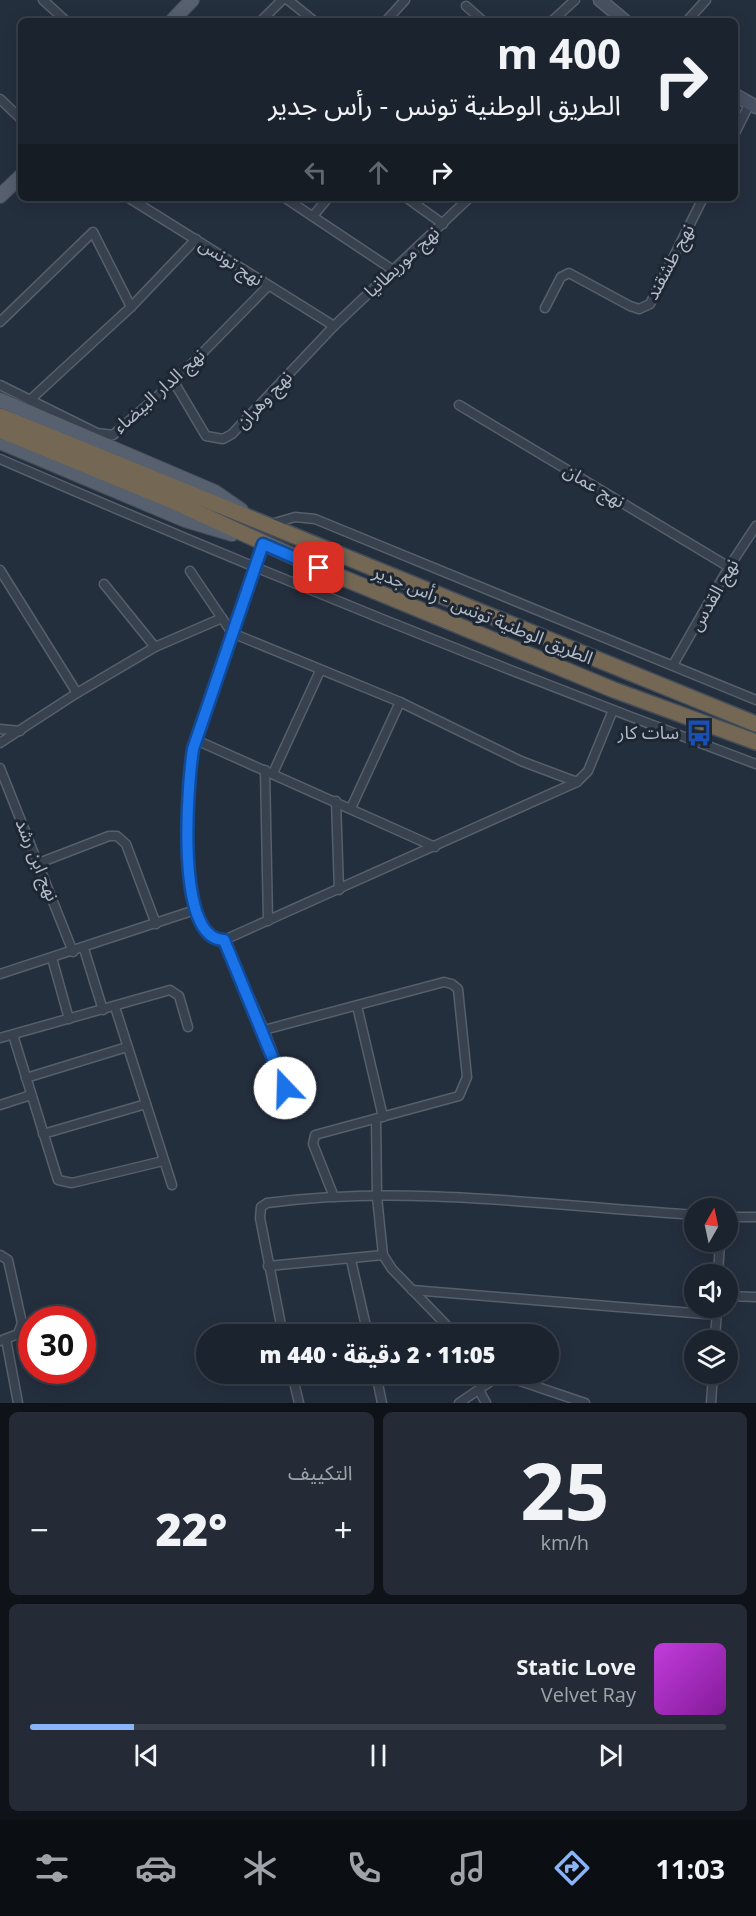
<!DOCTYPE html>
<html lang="ar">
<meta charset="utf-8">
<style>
:root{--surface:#1b232e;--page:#242b36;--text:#f1f3f6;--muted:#a0a4aa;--line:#39404a;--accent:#8ab4f8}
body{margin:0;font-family:"Open Sans","Noto Sans Arabic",sans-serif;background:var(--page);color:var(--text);direction:rtl;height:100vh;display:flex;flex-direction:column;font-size:22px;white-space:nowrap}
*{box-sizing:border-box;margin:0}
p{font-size:20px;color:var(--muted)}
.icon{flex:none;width:33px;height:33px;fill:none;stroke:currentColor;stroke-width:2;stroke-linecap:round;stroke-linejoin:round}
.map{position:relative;height:1403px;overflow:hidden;direction:ltr}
.panel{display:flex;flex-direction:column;gap:9px;padding:9px;background:#0f1319;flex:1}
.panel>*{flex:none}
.guide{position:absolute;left:18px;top:18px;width:720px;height:183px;border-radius:9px;box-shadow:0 3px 15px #0003,0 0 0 2px var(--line);direction:rtl;background:#1b232e;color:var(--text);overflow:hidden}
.needle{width:39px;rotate:9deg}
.buttons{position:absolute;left:684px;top:1198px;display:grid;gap:12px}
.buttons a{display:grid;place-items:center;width:54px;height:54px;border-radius:50%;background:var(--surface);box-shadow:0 3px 15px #0003,0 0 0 2px var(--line);font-size:30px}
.speed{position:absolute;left:18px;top:1306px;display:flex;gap:12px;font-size:30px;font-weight:700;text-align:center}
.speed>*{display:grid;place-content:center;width:78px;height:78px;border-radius:50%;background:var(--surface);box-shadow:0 3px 15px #0003,0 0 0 2px var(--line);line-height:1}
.speed .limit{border:9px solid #d22;background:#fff;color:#111}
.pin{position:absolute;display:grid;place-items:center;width:51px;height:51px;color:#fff;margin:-26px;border-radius:12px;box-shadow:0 3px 9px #0006}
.me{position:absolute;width:66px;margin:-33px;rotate:339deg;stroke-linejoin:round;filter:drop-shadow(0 0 4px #0008)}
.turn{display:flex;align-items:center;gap:21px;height:126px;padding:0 18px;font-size:27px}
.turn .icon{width:78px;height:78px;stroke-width:2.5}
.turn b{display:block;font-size:42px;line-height:51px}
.lanes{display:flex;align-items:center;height:57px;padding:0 18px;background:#0003;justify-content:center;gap:30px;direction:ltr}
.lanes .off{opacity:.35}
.big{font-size:45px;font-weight:800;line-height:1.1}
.panel .widget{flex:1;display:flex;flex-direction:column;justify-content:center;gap:9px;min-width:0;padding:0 21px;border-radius:9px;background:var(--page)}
.panel .dial{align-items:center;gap:0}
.dial b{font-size:78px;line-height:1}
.song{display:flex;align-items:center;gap:18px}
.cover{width:72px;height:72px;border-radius:9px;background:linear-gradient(135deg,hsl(290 70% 55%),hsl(290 70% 35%))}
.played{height:6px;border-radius:3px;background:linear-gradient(90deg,var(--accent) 15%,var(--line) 15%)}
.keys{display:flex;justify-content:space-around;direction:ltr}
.heat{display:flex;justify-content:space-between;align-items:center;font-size:33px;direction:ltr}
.panel .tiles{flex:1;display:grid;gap:9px;grid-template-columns:1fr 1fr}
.widget:last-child{grid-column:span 2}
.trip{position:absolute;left:196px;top:1324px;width:363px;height:60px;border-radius:30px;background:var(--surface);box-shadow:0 3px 15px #0003,0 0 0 2px var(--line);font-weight:800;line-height:60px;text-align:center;direction:rtl}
.menu{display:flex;height:96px;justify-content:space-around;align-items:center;background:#0b0e12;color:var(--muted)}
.menu .icon{width:42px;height:42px}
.menu .on{color:var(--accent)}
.menu b{font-size:27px;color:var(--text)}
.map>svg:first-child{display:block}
</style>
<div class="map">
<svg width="756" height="1403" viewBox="0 0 756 1403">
<rect width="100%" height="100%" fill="#242f3e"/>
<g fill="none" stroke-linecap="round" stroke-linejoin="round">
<!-- street casing -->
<g stroke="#565f6c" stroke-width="11">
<g id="street">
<path d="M 43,0 L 66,21"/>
<path d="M 288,0 L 314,21"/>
<path d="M 466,6 L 483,21"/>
<path d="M 261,21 L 282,0"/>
<path d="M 386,21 L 405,0"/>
<path d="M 552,21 L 575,0"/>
<path d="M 687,21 L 706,0"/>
<path d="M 0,99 L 21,119"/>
<path d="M 735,133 L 750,103"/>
<path d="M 129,198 L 334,326"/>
<path d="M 285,198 L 393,270"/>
<path d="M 407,198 L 443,224"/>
<path d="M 313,216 L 328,198"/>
<path d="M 545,308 L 561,277 L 569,273 L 630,306 L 639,309 L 650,304 L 703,198"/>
<path d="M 0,322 L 93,232 L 131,307"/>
<path d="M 174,382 L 206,436 L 223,439 L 232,434 L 334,326 L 469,198"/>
<path d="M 0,385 L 97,433 L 113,435 L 174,382 L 268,286"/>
<path d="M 30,400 L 131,307 L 196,239"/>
<path d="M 459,405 L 729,567"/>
<path d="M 0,459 C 249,567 501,669 756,764"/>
<path d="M 268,525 L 295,517 L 315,519 L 756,700"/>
<path d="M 263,544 L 193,749 L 190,766 L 188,838 L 190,885 L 194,908 L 210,935 L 224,940 L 264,1030 L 293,1107"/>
<path d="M 0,570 L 77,693"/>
<path d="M 190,571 L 232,633 L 400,702 L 521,761 L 577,782"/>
<path d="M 104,584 L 155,647"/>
<path d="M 673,665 L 729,567 L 756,526"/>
<path d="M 0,729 L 20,731"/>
<path d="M 196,740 L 435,847"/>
<path d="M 0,743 L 77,693 L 155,647 L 222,618"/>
<path d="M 0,768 L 73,952"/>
<path d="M 265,770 L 268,921"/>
<path d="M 273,773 L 320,671"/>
<path d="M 336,801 L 339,890"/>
<path d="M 351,808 L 400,702"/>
<path d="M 39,863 L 109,836 L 117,836 L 126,844 L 156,924"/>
<path d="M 224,940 L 577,782 L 588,771 L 613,710"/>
<path d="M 84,949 L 103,1010"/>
<path d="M 52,958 L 69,1019"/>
<path d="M 0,974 L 195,910"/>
<path d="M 357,1006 L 383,1117"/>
<path d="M 115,1007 L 172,1185"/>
<path d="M 264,1030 L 444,982 L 452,984 L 458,989 L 467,1077 L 459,1096 L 315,1135 L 313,1144 L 334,1197"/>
<path d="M 13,1035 L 58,1180 L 72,1183 L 163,1161"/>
<path d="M 0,1038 L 170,990 L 179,996 L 188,1027"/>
<path d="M 26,1078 L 127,1047"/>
<path d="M 0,1105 L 31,1095"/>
<path d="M 376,1119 L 377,1197 L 383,1255 L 392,1269 L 456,1335"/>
<path d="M 43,1134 L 146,1104"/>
<path d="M 728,1217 L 756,1217"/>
<path d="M 0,1255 L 8,1260 L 22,1323 L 18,1334 L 0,1341"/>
<path d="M 351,1260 L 368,1335"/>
<path d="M 268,1266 L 383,1255"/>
<path d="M 718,1275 L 720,1242"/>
<path d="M 412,1290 L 717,1315"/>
<path d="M 728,1296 L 756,1297"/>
<path d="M 283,1335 L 260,1218 L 261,1207 L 267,1203 C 409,1184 553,1206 694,1215"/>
<path d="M 6,1339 L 18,1403"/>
<path d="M 715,1341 L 717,1308"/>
<path d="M 292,1374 L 299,1403"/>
<path d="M 376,1374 L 382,1403"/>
<path d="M 499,1374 L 585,1403"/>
<path d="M 480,1392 L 486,1403"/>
<path d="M 459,1403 L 500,1375"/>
<path d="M 711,1403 L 713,1374"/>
</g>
</g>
<!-- secondary casing -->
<g stroke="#565f6c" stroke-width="15">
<g id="secondary">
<path d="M 600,0 L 625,21"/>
<path d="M 735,95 L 756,107"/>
</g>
</g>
<!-- primary casing -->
<g stroke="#414a57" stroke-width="16">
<g id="primary">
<path d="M 172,21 L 192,0"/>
<path d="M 0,196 L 21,176"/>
<path d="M 0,400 L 215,492 L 241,510"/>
<path d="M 0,442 L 185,520 L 232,534"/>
</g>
</g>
<!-- highway casing -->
<g stroke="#434c59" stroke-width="18">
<g id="highway">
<path d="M 0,416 L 756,724"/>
<path d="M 0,430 L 168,499 L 319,568 L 614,690 L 756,742"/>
</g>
</g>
<!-- street -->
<use href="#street" stroke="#38414e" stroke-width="8"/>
<!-- secondary -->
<use href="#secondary" stroke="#465061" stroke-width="12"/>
<!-- primary -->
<use href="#primary" stroke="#56606e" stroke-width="14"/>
<!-- highway -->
<use href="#highway" stroke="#746855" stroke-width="15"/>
</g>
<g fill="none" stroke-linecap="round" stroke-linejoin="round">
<!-- route casing -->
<g stroke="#114b97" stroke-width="15">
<path id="route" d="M 285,1088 L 224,940 C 174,940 188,782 193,749 L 263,544 L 319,568"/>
</g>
<!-- route -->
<use href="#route" stroke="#1a73e8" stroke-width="10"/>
</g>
<!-- icons -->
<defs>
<g id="bus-bare" transform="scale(2.07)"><path d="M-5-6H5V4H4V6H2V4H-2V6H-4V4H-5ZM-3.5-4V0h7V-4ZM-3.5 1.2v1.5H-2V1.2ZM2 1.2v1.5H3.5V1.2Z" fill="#1a4fb4" stroke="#1d2633" stroke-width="2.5" paint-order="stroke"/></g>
</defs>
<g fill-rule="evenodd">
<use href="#bus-bare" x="699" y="733"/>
</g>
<g text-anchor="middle" stroke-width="6" stroke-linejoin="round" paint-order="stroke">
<!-- street labels -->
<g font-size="18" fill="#b4bcc9" stroke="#1d2633">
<text transform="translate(231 262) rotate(33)" y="6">نهج تونس</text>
<text transform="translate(402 262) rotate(-43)" y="6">نهج موريطانيا</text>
<text transform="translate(670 262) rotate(-62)" y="6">نهج طشقند</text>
<text transform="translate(159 391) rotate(-42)" y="6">نهج الدار البيضاء</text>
<text transform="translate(264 400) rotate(-46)" y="6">نهج وهران</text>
<text transform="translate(594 486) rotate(31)" y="6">نهج عمان</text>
<text transform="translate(714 595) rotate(-60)" y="6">نهج القدس</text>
<text transform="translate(483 615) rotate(22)" y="6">الطريق الوطنية تونس - رأس جدير</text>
<text transform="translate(37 860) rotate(68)" y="6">نهج ابن رشد</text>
</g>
<!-- poi labels -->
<g font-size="18" fill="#b4bcc9" stroke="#1d2633" text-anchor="end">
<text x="679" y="739">سات كار</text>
</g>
</g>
</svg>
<div class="buttons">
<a><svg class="needle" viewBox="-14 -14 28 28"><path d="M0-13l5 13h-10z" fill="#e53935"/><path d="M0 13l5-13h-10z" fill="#a0a4aa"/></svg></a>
<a><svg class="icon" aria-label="sound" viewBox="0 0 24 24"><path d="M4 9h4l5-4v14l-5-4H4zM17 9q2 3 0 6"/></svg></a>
<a><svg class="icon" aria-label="layers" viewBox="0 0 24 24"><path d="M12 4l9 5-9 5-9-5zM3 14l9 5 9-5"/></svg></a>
</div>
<div class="speed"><div class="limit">30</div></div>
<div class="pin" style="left:319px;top:568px;background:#d93025"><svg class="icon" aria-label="arrive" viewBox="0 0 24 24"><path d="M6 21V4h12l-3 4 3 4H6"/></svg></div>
<svg class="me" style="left:285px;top:1088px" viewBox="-20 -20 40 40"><circle r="19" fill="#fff"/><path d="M0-13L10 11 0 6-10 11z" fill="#1a73e8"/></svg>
<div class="trip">11:05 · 2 دقيقة · 440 m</div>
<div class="guide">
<div class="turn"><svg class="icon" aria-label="right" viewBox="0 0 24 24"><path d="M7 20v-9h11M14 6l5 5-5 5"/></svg><div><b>400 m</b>الطريق الوطنية تونس - رأس جدير</div></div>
<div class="lanes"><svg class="icon off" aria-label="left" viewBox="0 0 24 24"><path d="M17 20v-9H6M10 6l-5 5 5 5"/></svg><svg class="icon off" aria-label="ahead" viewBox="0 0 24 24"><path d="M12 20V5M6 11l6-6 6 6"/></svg><svg class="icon" aria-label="right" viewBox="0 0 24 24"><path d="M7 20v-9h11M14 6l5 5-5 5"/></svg></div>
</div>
</div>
<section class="panel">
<div class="tiles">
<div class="widget dial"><b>25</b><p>km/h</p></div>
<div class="widget"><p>التكييف</p>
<div class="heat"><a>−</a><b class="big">22°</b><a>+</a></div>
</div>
<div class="widget">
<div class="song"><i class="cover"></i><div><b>Static Love</b><p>Velvet Ray</p></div></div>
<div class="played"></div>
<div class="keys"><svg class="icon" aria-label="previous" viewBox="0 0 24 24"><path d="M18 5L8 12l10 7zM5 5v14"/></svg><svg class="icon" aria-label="pause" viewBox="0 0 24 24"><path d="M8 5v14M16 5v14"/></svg><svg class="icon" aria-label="next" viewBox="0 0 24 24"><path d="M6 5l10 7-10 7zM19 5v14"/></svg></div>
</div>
</div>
</section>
<nav class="menu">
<b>11:03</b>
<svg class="icon on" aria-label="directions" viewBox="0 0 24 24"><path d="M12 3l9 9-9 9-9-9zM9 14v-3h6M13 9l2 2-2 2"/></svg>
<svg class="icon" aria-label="music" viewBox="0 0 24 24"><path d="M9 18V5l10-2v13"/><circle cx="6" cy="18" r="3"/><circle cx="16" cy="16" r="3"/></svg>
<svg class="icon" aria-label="phone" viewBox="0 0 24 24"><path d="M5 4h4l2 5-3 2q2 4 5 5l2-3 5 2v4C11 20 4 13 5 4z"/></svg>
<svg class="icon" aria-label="climate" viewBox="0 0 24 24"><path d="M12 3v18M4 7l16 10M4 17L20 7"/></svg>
<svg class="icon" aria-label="car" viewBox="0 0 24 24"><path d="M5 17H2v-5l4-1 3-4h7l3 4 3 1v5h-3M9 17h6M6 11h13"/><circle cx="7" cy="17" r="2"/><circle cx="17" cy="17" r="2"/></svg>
<svg class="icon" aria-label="filters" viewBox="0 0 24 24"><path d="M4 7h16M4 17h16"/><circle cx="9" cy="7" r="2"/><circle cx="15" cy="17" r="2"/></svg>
</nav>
